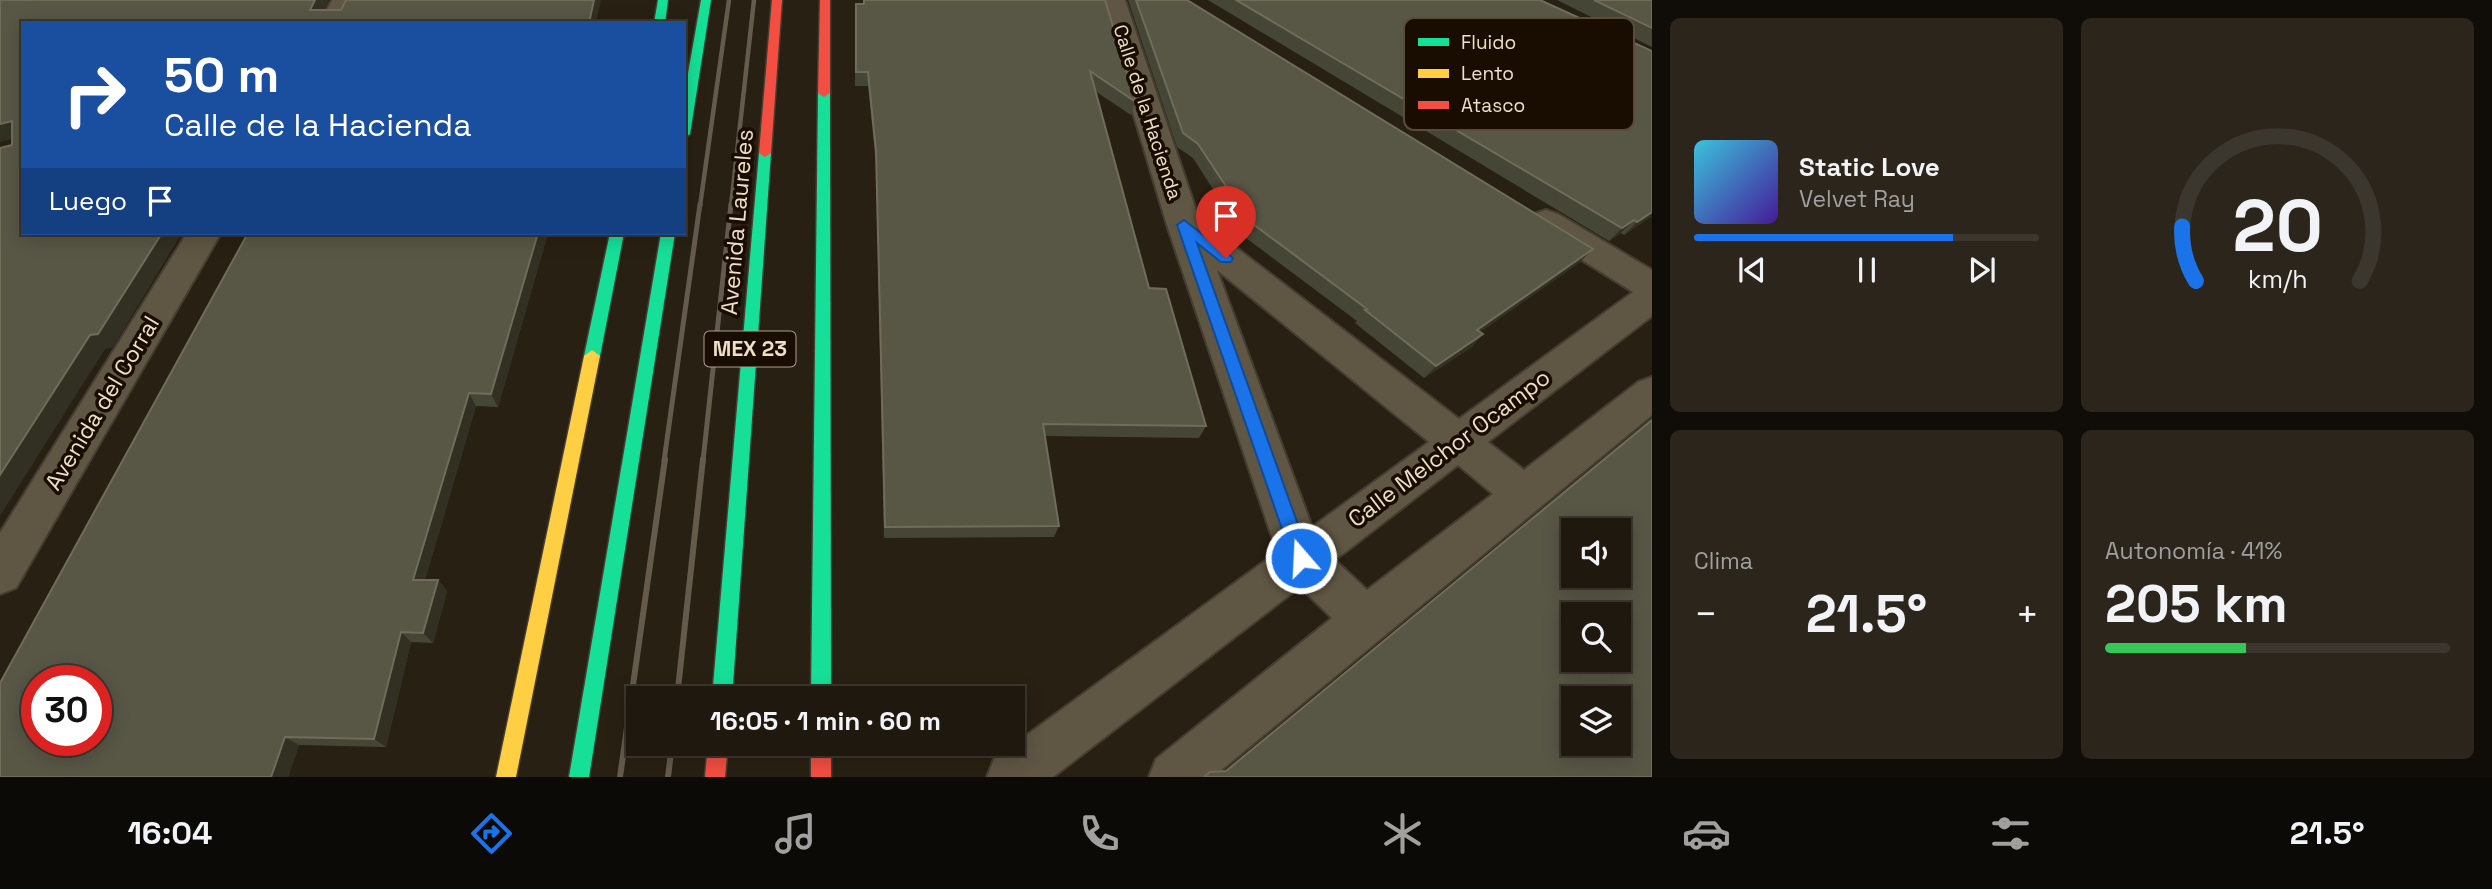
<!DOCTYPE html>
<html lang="es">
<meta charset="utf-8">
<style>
:root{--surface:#1e180e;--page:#2b251c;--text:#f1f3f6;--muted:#a1a09e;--line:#3c372e;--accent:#1a73e8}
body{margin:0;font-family:"Space Grotesk",sans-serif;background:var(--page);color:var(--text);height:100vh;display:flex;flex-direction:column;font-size:26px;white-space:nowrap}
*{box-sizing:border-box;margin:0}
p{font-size:23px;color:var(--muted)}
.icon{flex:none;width:38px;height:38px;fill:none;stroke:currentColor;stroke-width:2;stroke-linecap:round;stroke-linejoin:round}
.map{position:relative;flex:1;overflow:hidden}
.details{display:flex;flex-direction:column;gap:18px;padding:18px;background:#100d08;width:840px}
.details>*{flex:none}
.top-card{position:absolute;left:21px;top:21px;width:665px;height:214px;border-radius:0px;box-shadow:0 4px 18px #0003,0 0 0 2px var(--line);background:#1a4fa0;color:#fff;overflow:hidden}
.fabs{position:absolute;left:1561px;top:518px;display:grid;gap:14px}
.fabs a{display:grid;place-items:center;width:70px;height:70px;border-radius:0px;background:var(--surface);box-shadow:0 4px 18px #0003,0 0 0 2px var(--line);font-size:35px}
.speed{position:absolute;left:21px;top:665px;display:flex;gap:14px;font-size:35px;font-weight:700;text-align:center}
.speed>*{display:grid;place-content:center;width:91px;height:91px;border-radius:50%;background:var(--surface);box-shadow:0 4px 18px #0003,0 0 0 2px var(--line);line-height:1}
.speed .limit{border:10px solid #d22;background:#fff;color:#111}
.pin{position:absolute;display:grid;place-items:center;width:60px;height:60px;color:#fff;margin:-72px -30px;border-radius:50% 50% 50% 0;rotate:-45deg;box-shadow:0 0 7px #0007}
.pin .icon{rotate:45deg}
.me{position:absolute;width:77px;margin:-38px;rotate:341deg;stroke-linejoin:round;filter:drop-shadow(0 0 5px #0008)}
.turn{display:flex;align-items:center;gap:24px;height:147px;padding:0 28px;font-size:32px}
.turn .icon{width:91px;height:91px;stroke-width:2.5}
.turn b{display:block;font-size:49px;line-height:60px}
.then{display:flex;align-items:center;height:66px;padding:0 28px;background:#0003;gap:14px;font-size:26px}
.big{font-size:52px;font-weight:800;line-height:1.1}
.details .widget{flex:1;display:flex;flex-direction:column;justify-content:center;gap:10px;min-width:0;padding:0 24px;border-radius:10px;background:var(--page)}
.details .dial{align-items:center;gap:0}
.dial svg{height:182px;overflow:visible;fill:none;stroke:var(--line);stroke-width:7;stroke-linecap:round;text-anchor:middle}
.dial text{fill:var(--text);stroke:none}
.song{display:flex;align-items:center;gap:21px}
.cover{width:84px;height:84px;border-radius:10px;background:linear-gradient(135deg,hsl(190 70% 55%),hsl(260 70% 35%))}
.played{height:7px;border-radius:4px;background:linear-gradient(90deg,var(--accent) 75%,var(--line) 75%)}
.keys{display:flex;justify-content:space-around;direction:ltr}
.heat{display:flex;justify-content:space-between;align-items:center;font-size:38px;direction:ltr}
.charge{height:10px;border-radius:5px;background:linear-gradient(90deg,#34c759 41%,var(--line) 0)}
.details .tiles{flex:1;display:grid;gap:18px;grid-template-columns:repeat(2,1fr)}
.trip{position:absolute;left:626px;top:686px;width:399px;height:70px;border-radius:0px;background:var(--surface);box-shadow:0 4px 18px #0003,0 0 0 2px var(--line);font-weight:800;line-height:70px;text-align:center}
.tab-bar{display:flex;height:112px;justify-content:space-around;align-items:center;background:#0c0a06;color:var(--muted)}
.tab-bar .icon{width:49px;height:49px}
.tab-bar .on{color:var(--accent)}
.tab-bar b{font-size:32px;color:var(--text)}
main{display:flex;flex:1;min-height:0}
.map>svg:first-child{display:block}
</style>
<main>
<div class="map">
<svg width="1652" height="777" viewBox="0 0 1652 777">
<rect width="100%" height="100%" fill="#282012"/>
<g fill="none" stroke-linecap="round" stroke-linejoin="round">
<!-- street casing -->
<g stroke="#453d31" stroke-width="4">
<g id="street">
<path d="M 332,0 L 358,0 L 346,23 L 319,23 Z"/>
<path d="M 1099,0 L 1125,0 L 1199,219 L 1459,419 L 1633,292 L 1534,230 L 1529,222 L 1534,214 L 1546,210 L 1558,214 L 1652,270 L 1652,316 L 1488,442 L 1524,470 L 1638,382 L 1652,377 L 1652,415 L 1213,777 L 1149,777 L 1156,759 L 1332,618 L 1300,587 L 1053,777 L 987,777 L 994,759 L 1277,552 L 1167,225 ZM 1217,270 L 1429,442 L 1312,527 ZM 1458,465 L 1493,494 L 1367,590 L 1335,560 Z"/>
<path d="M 187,233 L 221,233 L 16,588 L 0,594 L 0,533 Z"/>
</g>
</g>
<!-- fast casing -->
<g stroke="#453d31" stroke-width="3">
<g id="fast">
<path d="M 658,0 L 668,0 L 665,23 L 654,23 Z"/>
<path d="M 701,0 L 711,0 L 690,134 L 684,138 L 684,96 Z"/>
<path d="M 824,89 L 830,93 L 831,698 L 811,698 L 818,93 Z"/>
<path d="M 765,149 L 771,153 L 732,698 L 712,698 L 759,153 Z"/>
<path d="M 610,233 L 624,233 L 600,356 L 592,362 L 584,356 Z"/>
<path d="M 661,233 L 675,233 L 589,777 L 569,777 Z"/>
</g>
</g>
<!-- slow casing -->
<g stroke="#453d31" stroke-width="3">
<path id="slow" d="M 592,350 L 600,356 L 516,777 L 496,777 L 584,356 Z"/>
</g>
<!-- jam casing -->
<g stroke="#453d31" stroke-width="3">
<g id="jam">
<path d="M 772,0 L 782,0 L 771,153 L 765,157 L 759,153 Z"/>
<path d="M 820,0 L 830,0 L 830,93 L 824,97 L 818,93 Z"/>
<path d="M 708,744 L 728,744 L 725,777 L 705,777 Z"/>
<rect x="811" y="744" width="20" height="33"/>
</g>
</g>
<!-- street -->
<use href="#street" fill="#605644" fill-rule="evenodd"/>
<!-- fast -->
<use href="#fast" fill="#16e098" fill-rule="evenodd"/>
<!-- slow -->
<use href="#slow" fill="#ffcf43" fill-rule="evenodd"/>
<!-- jam -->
<use href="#jam" fill="#f24e42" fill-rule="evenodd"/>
<!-- rail-far2 -->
<g stroke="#645b4d" stroke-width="4.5">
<path d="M 700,206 L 729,0"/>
<path d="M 731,206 L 754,0"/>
</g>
<!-- rail-far1 -->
<g stroke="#645b4d" stroke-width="5">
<path d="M 664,461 L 700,204"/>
<path d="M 703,461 L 731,204"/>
</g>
<!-- rail -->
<g stroke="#645b4d" stroke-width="6">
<path d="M 677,698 L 703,459"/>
<path d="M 620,777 L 665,459"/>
<path d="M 668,777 L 672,744"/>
</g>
</g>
<!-- wall -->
<g fill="#464637">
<path d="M 863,0 L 1105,0 L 1136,102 L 1131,115 L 1095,91 L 1149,288 L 1206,426 L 1199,438 L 1045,436 L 1059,526 L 1054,537 L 884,538 L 876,164 L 868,86 L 855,86 L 856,4 L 863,4 Z"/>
<path d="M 1128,0 L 1187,0 L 1580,262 L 1480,332 L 1483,334 L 1472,347 L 1424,378 L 1355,323 L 1357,321 L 1242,235 L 1193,158 L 1177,147 Z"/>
<path d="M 1208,0 L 1540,0 L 1652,216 L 1624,235 L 1621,233 L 1609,241 Z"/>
<path d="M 1557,0 L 1652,0 L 1652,47 Z"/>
<path d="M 248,233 L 548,233 L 498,407 L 476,406 L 425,580 L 438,580 L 447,591 L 433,643 L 411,642 L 386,747 L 299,745 L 288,777 L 0,777 Z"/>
<path d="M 1652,418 L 1652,777 L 1202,777 L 1210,772 L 1224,772 Z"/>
</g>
<!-- shaded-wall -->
<g fill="#323022">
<path d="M 315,0 L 329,0 L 318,23 L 310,10 Z"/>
<path d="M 594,0 L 601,0 L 596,23 L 589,23 Z"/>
<path d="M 12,121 L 23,136 L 0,142 L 0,124 Z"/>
<path d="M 1652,212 L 1652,216 L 1624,235 L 1637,222 Z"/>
<path d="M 1634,220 L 1621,233 L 1609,241 L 1622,228 Z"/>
<path d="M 162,233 L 182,233 L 113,347 L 105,349 L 0,516 L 0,475 L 90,335 Z"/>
<path d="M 538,233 L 548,233 L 498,407 L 491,394 Z"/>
<path d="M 1593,249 L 1580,262 L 1465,342 L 1477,330 Z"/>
<path d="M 1483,334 L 1472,347 L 1424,378 L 1436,366 Z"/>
<path d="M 469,393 L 476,406 L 422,591 L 413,580 Z"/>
<path d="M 438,580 L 447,591 L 433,643 L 423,633 Z"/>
<path d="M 401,632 L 411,642 L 386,747 L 374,739 Z"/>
<path d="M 285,737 L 299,745 L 288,777 L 271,777 Z"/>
</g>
<!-- building -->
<g fill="#585746" stroke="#6f6c5a" stroke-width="2" fill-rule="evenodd">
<path d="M 0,0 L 315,0 L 310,10 L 341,10 L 346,0 L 594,0 L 589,23 L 23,23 L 23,233 L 162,233 L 98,334 L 90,335 L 0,475 L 0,148 L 12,145 L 12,121 L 0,124 Z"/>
<path d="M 864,0 L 1105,0 L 1136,102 L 1090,71 L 1149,288 L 1166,289 L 1206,426 L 1043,424 L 1059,526 L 885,527 L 876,151 L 868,72 L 856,72 L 856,4 L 864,4 Z"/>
<path d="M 1136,0 L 1187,0 L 1593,249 L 1477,330 L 1483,334 L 1436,366 L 1365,310 L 1367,309 L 1249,221 L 1198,144 L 1183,133 Z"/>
<path d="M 1236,0 L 1540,0 L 1652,51 L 1652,212 L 1637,222 L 1634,220 L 1622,228 Z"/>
<path d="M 1594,0 L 1652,0 L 1652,28 Z"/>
<path d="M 248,233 L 538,233 L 491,394 L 469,393 L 413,580 L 438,580 L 423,633 L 401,632 L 374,739 L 285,737 L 271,777 L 0,777 L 0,683 ZM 37,681 L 96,681 L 96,740 L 37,740 Z"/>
<path d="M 1652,420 L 1652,777 L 1204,777 L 1210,772 L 1226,771 ZM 1573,530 L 1619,530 L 1619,576 L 1573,576 ZM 1573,614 L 1619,614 L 1619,660 L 1573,660 ZM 1573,698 L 1619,698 L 1619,744 L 1573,744 Z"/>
</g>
<!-- route -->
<path fill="#1a73e8" stroke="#114b97" stroke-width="2" d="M 1184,220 L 1233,258 L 1231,262 L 1221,262 L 1197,243 L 1310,558 L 1307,564 L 1301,567 L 1294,564 L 1292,558 L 1177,225 Z"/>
<g text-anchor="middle" stroke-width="7" stroke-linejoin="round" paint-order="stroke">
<!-- far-street labels -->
<g font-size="19" fill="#eedfc5" stroke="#180d00">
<text transform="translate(1148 112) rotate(72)" y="7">Calle de la Hacienda</text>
</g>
<!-- shield labels -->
<rect fill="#180d00" stroke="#aea08a" stroke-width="2" x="704.5" y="331.5" width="91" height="35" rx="5"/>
<g font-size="21" font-weight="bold" fill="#eedfc5">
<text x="750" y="356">MEX 23</text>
</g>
<!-- street labels -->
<g font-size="23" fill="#eedfc5" stroke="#180d00">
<text transform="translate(737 222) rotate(-85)" y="8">Avenida Laureles</text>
<text transform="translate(102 403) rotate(-59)" y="8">Avenida del Corral</text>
<text transform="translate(1449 448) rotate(-37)" y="8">Calle Melchor Ocampo</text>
</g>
</g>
<!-- legend -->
<rect x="1404" y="18" width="230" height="112" rx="10" fill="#180d00" stroke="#584c3b" stroke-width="2"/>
<rect x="1418" y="38" width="31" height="8" fill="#16e098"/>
<rect x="1418" y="69" width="31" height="9" fill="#ffcf43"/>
<rect x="1418" y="101" width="31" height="8" fill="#f24e42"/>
<g font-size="19" fill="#eedfc5">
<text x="1461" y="49">Fluido</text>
<text x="1461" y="80">Lento</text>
<text x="1461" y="112">Atasco</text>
</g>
</svg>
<div class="fabs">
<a><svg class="icon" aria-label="sound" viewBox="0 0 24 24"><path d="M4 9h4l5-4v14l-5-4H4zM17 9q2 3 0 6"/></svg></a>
<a><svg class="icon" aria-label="search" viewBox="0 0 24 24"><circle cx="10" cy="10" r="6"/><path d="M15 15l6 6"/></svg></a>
<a><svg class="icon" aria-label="layers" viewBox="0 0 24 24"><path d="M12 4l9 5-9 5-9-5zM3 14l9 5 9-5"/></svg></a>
</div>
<div class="speed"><div class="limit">30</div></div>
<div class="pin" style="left:1226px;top:258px;background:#d93025"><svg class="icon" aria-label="arrive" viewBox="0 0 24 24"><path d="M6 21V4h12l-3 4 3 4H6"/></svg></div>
<svg class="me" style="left:1301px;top:558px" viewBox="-20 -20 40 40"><circle r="17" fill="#1a73e8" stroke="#fff" stroke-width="3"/><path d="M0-11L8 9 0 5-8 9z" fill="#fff"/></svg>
<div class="trip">16:05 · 1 min · 60 m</div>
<div class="top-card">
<div class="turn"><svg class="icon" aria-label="right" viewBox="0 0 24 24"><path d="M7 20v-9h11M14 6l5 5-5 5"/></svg><div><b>50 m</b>Calle de la Hacienda</div></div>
<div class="then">Luego<svg class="icon" aria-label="arrive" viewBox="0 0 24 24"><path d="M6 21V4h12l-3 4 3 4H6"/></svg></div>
</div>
</div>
<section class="details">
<div class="tiles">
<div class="widget">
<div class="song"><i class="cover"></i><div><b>Static Love</b><p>Velvet Ray</p></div></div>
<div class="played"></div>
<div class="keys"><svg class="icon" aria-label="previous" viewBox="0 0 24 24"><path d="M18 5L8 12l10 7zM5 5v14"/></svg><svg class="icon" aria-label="pause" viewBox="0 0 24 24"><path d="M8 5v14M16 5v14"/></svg><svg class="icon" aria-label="next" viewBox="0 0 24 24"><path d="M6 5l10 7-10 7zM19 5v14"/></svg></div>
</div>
<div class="widget dial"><svg viewBox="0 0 100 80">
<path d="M14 69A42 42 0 1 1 86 69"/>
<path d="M14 69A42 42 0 0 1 8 45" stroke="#1a73e8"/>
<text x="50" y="56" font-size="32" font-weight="700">20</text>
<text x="50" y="72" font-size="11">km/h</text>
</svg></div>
<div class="widget"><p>Clima</p>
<div class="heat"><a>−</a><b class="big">21.5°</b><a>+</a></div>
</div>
<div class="widget"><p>Autonomía · 41%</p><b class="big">205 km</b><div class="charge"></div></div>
</div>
</section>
</main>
<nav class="tab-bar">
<b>16:04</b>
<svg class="icon on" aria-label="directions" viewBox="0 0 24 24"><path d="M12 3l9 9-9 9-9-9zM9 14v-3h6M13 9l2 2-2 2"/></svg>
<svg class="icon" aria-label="music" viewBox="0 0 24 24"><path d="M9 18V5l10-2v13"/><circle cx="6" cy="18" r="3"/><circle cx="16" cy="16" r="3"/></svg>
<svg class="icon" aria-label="phone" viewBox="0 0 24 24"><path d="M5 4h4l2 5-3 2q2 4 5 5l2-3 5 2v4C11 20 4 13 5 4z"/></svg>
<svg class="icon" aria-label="climate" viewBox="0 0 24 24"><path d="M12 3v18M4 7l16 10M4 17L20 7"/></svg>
<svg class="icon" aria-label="car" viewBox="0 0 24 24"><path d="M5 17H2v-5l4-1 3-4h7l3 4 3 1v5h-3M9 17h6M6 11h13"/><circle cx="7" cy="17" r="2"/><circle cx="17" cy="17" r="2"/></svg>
<svg class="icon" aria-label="filters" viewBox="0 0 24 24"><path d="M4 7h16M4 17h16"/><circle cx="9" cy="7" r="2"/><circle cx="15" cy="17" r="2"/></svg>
<b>21.5°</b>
</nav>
